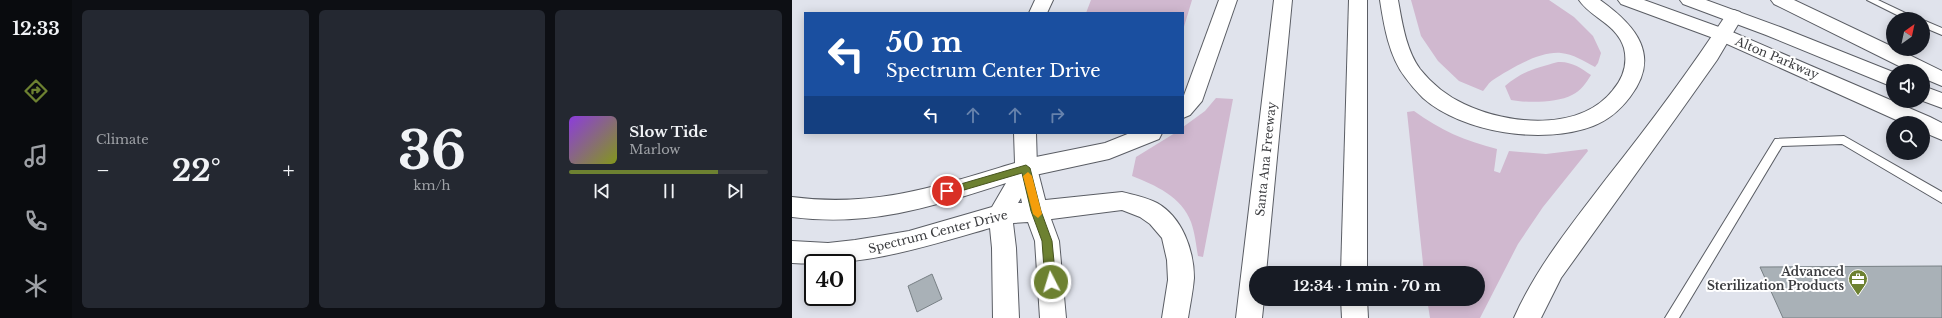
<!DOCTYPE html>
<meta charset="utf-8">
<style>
:root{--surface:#171b24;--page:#242831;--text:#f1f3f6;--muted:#9ea1a6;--line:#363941;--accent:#6d8131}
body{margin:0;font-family:"Libre Baskerville",serif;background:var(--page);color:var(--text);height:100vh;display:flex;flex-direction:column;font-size:15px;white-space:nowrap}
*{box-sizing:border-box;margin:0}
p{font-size:13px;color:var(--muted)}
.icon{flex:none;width:22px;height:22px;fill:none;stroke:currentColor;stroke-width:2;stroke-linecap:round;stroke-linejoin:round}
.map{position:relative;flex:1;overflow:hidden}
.details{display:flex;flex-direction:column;gap:10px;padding:10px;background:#0d0f14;width:720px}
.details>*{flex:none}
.top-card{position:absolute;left:12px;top:12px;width:380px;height:122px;border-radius:0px;box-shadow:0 2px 10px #0003;background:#1a4fa0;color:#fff;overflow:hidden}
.needle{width:26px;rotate:33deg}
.buttons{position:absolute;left:1094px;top:12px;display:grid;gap:8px}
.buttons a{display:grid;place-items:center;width:44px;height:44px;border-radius:50%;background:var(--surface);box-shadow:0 2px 10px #0003;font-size:20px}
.speed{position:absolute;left:12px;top:254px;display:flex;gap:8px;font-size:20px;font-weight:700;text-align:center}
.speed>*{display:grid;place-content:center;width:52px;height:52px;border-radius:50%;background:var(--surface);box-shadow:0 2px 10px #0003;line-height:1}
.speed .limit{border:2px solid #111;border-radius:6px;background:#fff;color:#111}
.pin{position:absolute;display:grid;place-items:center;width:34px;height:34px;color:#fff;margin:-17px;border:2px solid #fff;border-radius:50%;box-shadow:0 1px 4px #0007}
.me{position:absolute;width:44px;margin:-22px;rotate:355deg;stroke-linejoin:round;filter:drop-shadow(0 0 3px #0008)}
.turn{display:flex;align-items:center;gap:14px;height:84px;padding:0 16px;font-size:18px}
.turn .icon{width:52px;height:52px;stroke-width:2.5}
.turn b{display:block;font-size:28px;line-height:34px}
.lanes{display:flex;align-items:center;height:38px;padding:0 16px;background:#0003;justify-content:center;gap:20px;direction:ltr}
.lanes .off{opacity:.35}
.big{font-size:30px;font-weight:700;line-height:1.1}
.details .widget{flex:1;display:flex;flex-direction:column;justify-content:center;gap:6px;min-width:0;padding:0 14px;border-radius:6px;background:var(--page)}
.details .dial{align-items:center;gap:0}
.dial b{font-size:52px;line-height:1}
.song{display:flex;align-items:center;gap:12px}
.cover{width:48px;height:48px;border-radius:6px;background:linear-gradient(135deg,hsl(270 70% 55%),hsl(70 70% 35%))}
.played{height:4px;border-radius:2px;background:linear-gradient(90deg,var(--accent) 75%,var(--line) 75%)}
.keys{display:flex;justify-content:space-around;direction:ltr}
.heat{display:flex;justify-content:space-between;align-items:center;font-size:22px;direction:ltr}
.details .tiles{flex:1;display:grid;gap:10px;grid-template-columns:repeat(3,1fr)}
.trip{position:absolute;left:457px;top:266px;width:236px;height:40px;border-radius:20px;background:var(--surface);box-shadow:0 2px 10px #0003;font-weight:700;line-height:40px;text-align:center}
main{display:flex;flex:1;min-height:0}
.tab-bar{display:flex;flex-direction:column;width:72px;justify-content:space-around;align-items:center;background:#090b0e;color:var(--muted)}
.tab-bar .icon{width:28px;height:28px}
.tab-bar .current{color:var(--accent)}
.tab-bar b{font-size:18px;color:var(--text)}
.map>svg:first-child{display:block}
</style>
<main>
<nav class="tab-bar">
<b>12:33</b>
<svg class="icon current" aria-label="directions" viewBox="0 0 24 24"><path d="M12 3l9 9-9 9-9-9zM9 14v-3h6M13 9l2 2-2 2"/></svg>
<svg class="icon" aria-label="music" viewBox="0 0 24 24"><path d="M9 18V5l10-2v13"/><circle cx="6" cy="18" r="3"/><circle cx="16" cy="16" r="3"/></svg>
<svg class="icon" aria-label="phone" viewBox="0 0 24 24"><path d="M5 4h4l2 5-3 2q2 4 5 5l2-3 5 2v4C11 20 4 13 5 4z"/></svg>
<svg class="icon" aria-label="climate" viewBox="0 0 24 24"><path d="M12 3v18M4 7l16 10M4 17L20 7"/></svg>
</nav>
<section class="details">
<div class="tiles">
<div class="widget"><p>Climate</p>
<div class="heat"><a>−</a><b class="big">22°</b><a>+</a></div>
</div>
<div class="widget dial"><b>36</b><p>km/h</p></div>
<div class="widget">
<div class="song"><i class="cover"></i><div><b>Slow Tide</b><p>Marlow</p></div></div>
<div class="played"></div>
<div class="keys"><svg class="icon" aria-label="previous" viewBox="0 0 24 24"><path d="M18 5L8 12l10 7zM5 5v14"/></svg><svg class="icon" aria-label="pause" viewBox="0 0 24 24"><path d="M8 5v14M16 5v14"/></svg><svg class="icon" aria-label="next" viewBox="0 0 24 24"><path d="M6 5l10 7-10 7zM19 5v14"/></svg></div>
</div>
</div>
</section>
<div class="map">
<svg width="1150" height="318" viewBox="0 0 1150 318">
<rect width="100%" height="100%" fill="#e0e3ec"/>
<!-- green -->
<g fill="#d0b8cf">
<path d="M 299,0 L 400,0 L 391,30 L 391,13 L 294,13 Z"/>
<path d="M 619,0 L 757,0 L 782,17 L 801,36 L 809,53 L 806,63 L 803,67 C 792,61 781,54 769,53 C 747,51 718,69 701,80 C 697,82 694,88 691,91 L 667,81 L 646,61 L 629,36 Z"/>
<path d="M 766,62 C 779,61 789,68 799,75 C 794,83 789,91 780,95 C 765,103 735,103 719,100 L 713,86 C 731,71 744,68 766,62 Z"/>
<path d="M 424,98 L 441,99 L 411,257 L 406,256 C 404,245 403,233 399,222 C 390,197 363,185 340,176 L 344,157 L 383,133 L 391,133 L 391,127 L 413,111 Z"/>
<path d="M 622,111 C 648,130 673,141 705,149 L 702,171 L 708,173 L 717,151 L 754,154 L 795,149 L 796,151 L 751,207 L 726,244 L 688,318 L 638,318 L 635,299 L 686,299 L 686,273 L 632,273 L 615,112 Z"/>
</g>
<!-- building -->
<g fill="#a9b1b7" stroke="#788085">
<path d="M 1150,266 L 1150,318 L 991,318 L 968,267 Z"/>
<path d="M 140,274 L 150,299 L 125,312 L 116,286 Z"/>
</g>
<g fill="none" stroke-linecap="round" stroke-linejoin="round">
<!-- lane casing -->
<g stroke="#5a5d64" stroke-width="2">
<g id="lane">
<path d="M 1075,0 L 1086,0 L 1126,19 L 1113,19 Z"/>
<path d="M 1131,20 L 1150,28 L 1150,35 L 1131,27 Z"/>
<path d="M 1052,136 L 1150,192 L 1150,203 L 1050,144 L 990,146 L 887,318 L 873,318 L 983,139 Z"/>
</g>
</g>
<!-- secondary casing -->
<g stroke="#5a5d64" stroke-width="2">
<g id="secondary">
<path d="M 243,0 L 261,0 L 255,13 L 237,13 Z"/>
<path d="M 222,133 L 244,133 L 245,168 L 256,211 L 267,241 L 274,318 L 248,318 L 243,241 L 236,222 L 221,223 L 224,248 L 227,318 L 201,318 L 200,248 L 198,228 C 129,248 71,267 0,263 L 0,241 L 36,243 L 63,240 L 117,231 L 200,207 L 214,183 C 139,207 79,227 0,217 L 0,197 C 82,208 146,186 223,163 ZM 229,198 L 230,203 L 226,203 Z"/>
</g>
</g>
<!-- primary casing -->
<g stroke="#5a5d64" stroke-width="2">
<g id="primary">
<path d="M 826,0 L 852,0 L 938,31 L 1138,117 L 1150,123 L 1150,140 L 1131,132 L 1131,123 L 1111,123 L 924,39 L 829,4 Z"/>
<path d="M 888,0 L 914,0 L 988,27 L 1101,72 L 1101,87 L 974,35 L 891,4 Z"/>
<path d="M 1131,86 L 1150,93 L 1150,108 L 1131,101 Z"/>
</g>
</g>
<!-- highway casing -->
<g stroke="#5a5d64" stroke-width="2">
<g id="highway">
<path d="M 427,0 L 445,0 L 410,101 L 398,115 L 391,118 L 391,98 Z"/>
<path d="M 482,0 L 500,0 L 474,273 L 464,273 L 464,299 L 472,299 L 470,318 L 444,318 Z"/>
<path d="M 557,0 L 575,0 L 575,273 L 549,273 Z"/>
<path d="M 588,0 L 606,0 C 610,22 614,50 628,69 C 640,84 655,96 672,104 C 716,125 788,132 821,90 C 831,78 836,64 832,48 C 825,24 799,18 787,0 L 808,0 C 843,25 870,55 838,97 C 828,110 817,120 801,126 C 751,145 671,133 631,98 C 625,92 618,84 613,77 C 597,56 592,26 588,0 Z"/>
<path d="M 979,0 L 1002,0 L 1101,47 L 1101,49 L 1105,49 L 1150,71 L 1150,86 L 1131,78 L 1131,71 L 1117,71 L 982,4 Z"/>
<path d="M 942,10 L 948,12 L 951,16 L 925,60 L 886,115 L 769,278 L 749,318 L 722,318 C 745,266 780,224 814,179 C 857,125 898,70 936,12 Z"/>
<path d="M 338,133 L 370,133 L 367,139 L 317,159 L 234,177 L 226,174 L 223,168 L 226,162 L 234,159 L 313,143 Z"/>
<path d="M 330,192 C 342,195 354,197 365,203 C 390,217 402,250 402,278 C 401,291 398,305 396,318 L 370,318 L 376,280 L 375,260 L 370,238 L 358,224 L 348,217 L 330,210 L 244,221 L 236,218 L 232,211 L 236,204 L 244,201 Z"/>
<path d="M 549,299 L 575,299 L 576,318 L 550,318 Z"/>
</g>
</g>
<!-- lane -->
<use href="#lane" fill="#fff" fill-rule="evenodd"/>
<!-- secondary -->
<use href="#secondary" fill="#fff" fill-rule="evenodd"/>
<!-- primary -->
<use href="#primary" fill="#fff" fill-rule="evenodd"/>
<!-- highway -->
<use href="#highway" fill="#fff" fill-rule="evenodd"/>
</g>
<!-- route -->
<path fill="#6d8131" stroke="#475420" d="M 234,165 L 238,168 L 249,211 L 260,241 L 264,282 L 262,285 L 259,287 L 255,285 L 253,282 L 250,241 L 239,211 L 230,173 L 155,195 L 150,191 L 155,188 Z"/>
<!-- slow -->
<path fill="#f59e0b" d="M 236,172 L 240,176 L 250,214 L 246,218 L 241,214 L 231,176 Z"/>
<!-- icons -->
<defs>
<g id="office-pin" transform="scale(1)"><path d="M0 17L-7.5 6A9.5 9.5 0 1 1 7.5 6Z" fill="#6d8131" stroke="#fff"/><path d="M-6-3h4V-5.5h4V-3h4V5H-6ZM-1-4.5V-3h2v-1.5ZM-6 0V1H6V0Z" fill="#fff"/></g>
</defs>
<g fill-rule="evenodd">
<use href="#office-pin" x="1066" y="279"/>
</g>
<g text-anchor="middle" stroke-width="4" stroke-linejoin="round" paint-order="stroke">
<!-- street labels -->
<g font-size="12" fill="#3a3b3e" stroke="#fff">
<text transform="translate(985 58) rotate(23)" y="4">Alton Parkway</text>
<text transform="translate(474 159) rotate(-84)" y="4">Santa Ana Freeway</text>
<text transform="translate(146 232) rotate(-14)" y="4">Spectrum Center Drive</text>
</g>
<!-- poi labels -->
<g font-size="12" font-weight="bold" fill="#3a3b3e" stroke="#fff" text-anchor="end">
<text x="1052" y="276">Advanced<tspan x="1052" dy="14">Sterilization Products</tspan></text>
</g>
</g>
</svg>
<div class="buttons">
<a><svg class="needle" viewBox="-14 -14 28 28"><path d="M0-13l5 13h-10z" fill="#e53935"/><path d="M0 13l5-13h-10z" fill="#9ea1a6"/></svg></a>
<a><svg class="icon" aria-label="sound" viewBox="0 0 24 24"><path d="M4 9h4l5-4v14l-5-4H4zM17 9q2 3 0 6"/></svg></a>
<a><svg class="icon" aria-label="search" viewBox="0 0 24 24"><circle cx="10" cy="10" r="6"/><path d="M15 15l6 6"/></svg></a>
</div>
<div class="speed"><div class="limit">40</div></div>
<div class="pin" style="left:155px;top:191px;background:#d93025"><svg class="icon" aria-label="arrive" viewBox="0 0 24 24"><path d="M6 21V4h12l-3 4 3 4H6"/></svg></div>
<svg class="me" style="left:259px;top:282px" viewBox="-20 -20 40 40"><circle r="17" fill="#6d8131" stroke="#fff" stroke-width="3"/><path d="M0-11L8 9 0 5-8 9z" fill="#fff"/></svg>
<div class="trip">12:34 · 1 min · 70 m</div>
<div class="top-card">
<div class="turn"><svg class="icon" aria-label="left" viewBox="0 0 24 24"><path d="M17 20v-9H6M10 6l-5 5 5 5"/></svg><div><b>50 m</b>Spectrum Center Drive</div></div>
<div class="lanes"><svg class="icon" aria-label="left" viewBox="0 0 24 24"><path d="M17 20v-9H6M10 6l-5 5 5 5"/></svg><svg class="icon off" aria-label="ahead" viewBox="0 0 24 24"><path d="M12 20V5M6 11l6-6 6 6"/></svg><svg class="icon off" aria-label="ahead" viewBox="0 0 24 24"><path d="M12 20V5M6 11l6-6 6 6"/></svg><svg class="icon off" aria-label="right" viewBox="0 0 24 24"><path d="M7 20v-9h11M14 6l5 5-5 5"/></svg></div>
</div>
</div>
</main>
